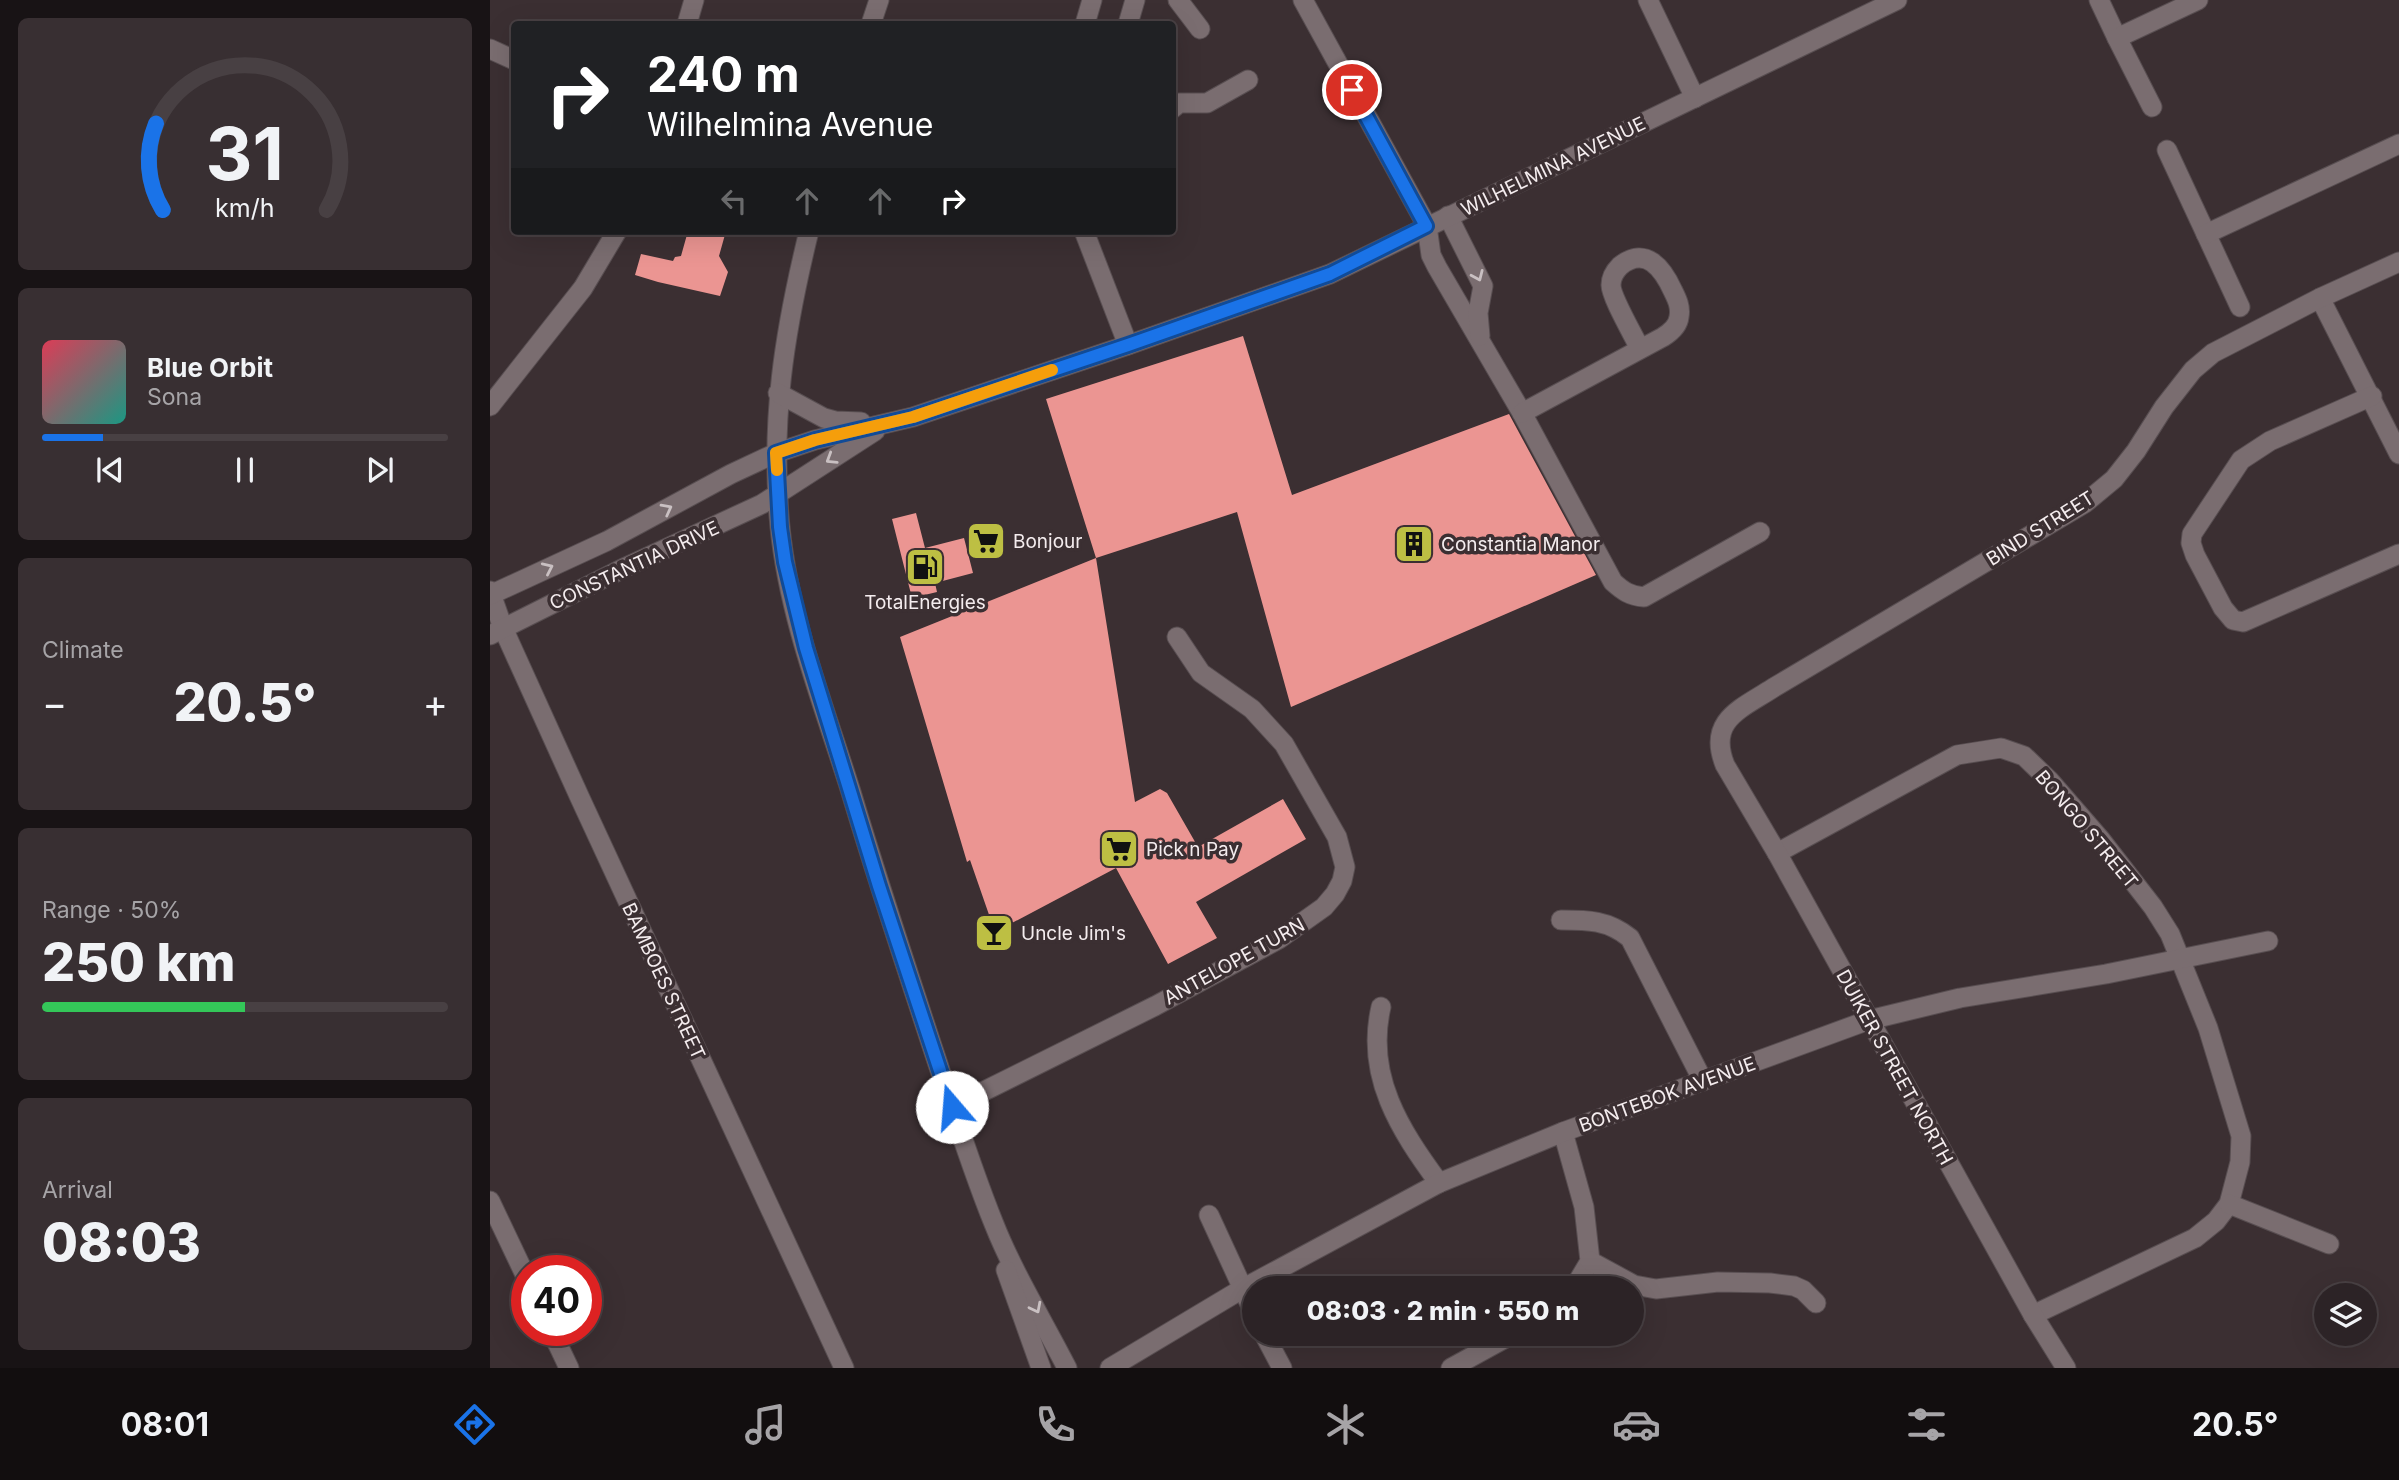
<!DOCTYPE html>
<meta charset="utf-8">
<style>
:root{--surface:#2c2326;--page:#382f32;--text:#f1f3f6;--muted:#a6a4a7;--line:#484043;--accent:#1a73e8}
body{margin:0;font-family:Inter,sans-serif;background:var(--page);color:var(--text);height:100vh;display:flex;flex-direction:column;font-size:26px;white-space:nowrap}
*{box-sizing:border-box;margin:0}
p{font-size:23px;color:var(--muted)}
.icon{flex:none;width:38px;height:38px;fill:none;stroke:currentColor;stroke-width:2;stroke-linecap:round;stroke-linejoin:round}
.map{position:relative;flex:1;overflow:hidden}
.drawer{display:flex;flex-direction:column;gap:18px;padding:18px;background:#181315;width:490px}
.drawer>*{flex:none}
.guide{position:absolute;left:21px;top:21px;width:665px;height:214px;border-radius:7px;box-shadow:0 7px 28px #0002,0 0 0 2px var(--line);background:#202124;color:#fff;overflow:hidden}
.fabs{position:absolute;left:1824px;top:1283px;display:grid;gap:14px}
.fabs a{display:grid;place-items:center;width:63px;height:63px;border-radius:50%;background:var(--surface);box-shadow:0 7px 28px #0002,0 0 0 2px var(--line);font-size:35px}
.speed{position:absolute;left:21px;top:1255px;display:flex;gap:14px;font-size:35px;font-weight:700;text-align:center}
.speed>*{display:grid;place-content:center;width:91px;height:91px;border-radius:50%;background:var(--surface);box-shadow:0 7px 28px #0002,0 0 0 2px var(--line);line-height:1}
.speed .limit{border:10px solid #d22;background:#fff;color:#111}
.pin{position:absolute;display:grid;place-items:center;width:60px;height:60px;color:#fff;margin:-30px;border:4px solid #fff;border-radius:50%;box-shadow:0 2px 7px #0007}
.me{position:absolute;width:77px;margin:-38px;rotate:342deg;stroke-linejoin:round;filter:drop-shadow(0 0 5px #0008)}
.turn{display:flex;align-items:center;gap:24px;height:147px;padding:0 21px;font-size:32px}
.turn .icon{width:91px;height:91px;stroke-width:2.5}
.turn b{display:block;font-size:49px;line-height:60px}
.lanes{display:flex;align-items:center;height:66px;padding:0 21px;background:#0003;justify-content:center;gap:35px;direction:ltr}
.lanes .off{opacity:.35}
.big{font-size:52px;font-weight:800;line-height:1.1}
.drawer .widget{flex:1;display:flex;flex-direction:column;justify-content:center;gap:10px;min-width:0;padding:0 24px;border-radius:10px;background:var(--page)}
.drawer .dial{align-items:center;gap:0}
.dial svg{height:182px;overflow:visible;fill:none;stroke:var(--line);stroke-width:7;stroke-linecap:round;text-anchor:middle}
.dial text{fill:var(--text);stroke:none}
.song{display:flex;align-items:center;gap:21px}
.cover{width:84px;height:84px;border-radius:10px;background:linear-gradient(135deg,hsl(350 70% 55%),hsl(170 70% 35%))}
.played{height:7px;border-radius:4px;background:linear-gradient(90deg,var(--accent) 15%,var(--line) 15%)}
.keys{display:flex;justify-content:space-around;direction:ltr}
.heat{display:flex;justify-content:space-between;align-items:center;font-size:38px;direction:ltr}
.charge{height:10px;border-radius:5px;background:linear-gradient(90deg,#34c759 50%,var(--line) 0)}
.trip{position:absolute;left:752px;top:1276px;width:402px;height:70px;border-radius:35px;background:var(--surface);box-shadow:0 7px 28px #0002,0 0 0 2px var(--line);font-weight:800;line-height:70px;text-align:center}
.tab-bar{display:flex;height:112px;justify-content:space-around;align-items:center;background:#120e0f;color:var(--muted)}
.tab-bar .icon{width:49px;height:49px}
.tab-bar .selected{color:var(--accent)}
.tab-bar b{font-size:32px;color:var(--text)}
main{display:flex;flex:1;min-height:0}
.map>svg:first-child{display:block}
</style>
<main>
<section class="drawer">
<div class="widget dial"><svg viewBox="0 0 100 80">
<path d="M14 69A42 42 0 1 1 86 69"/>
<path d="M14 69A42 42 0 0 1 11 31" stroke="#1a73e8"/>
<text x="50" y="56" font-size="32" font-weight="700">31</text>
<text x="50" y="72" font-size="11">km/h</text>
</svg></div>
<div class="widget">
<div class="song"><i class="cover"></i><div><b>Blue Orbit</b><p>Sona</p></div></div>
<div class="played"></div>
<div class="keys"><svg class="icon" aria-label="previous" viewBox="0 0 24 24"><path d="M18 5L8 12l10 7zM5 5v14"/></svg><svg class="icon" aria-label="pause" viewBox="0 0 24 24"><path d="M8 5v14M16 5v14"/></svg><svg class="icon" aria-label="next" viewBox="0 0 24 24"><path d="M6 5l10 7-10 7zM19 5v14"/></svg></div>
</div>
<div class="widget"><p>Climate</p>
<div class="heat"><a>−</a><b class="big">20.5°</b><a>+</a></div>
</div>
<div class="widget"><p>Range · 50%</p><b class="big">250 km</b><div class="charge"></div></div>
<div class="widget"><p>Arrival</p><b class="big">08:03</b></div>
</section>
<div class="map">
<svg width="1909" height="1368" viewBox="0 0 1909 1368">
<rect width="100%" height="100%" fill="#3b2f32"/>
<!-- building -->
<g fill="#eb9592">
<path d="M 198,231 L 236,231 L 229,256 L 238,272 L 230,296 L 168,282 L 145,275 L 151,254 L 183,261 L 185,257 L 191,256 Z"/>
<path d="M 753,336 L 802,495 L 1019,414 L 1106,575 L 801,707 L 747,512 L 606,558 L 556,399 Z"/>
<path d="M 426,513 L 435,548 L 474,538 L 483,573 L 445,583 L 447,592 L 422,598 L 402,519 Z"/>
<path d="M 606,558 L 645,802 L 670,789 L 677,793 L 708,847 L 793,799 L 816,839 L 706,902 L 727,938 L 678,964 L 626,868 L 505,932 L 480,860 L 477,862 L 410,637 Z"/>
</g>
<g fill="none" stroke-linecap="round" stroke-linejoin="round">
<!-- minor casing -->
<g stroke="#584e51" stroke-width="21">
<g id="minor">
<path d="M 688,0 L 710,29"/>
<path d="M 813,0 L 937,226 L 941,255 L 947,267 L 1032,413 L 1123,582 C 1133,591 1140,596 1154,597 L 1270,532"/>
<path d="M 1158,0 L 1205,98"/>
<path d="M 1609,0 L 1627,38"/>
<path d="M 197,24 L 204,0"/>
<path d="M 381,24 L 389,0"/>
<path d="M 595,24 L 602,0"/>
<path d="M 638,24 L 645,0"/>
<path d="M 0,49 L 24,60"/>
<path d="M 1662,107 L 1627,38 L 1708,0"/>
<path d="M 682,109 L 689,103 L 717,103 L 758,80"/>
<path d="M 1677,150 L 1750,307"/>
<path d="M 958,216 L 993,286 L 988,313 L 990,336"/>
<path d="M 319,231 C 294,333 280,421 290,527 C 299,618 334,706 361,792 C 386,876 414,960 441,1043 C 461,1103 480,1165 504,1224 C 523,1272 553,1321 577,1368"/>
<path d="M 594,231 L 638,345"/>
<path d="M 1716,234 L 1909,144"/>
<path d="M 1830,298 L 1909,454"/>
<path d="M 288,393 L 334,418 L 345,421 L 371,422"/>
<path d="M 1882,396 L 1780,441 L 1751,460 L 1702,534 L 1701,543 L 1705,555 L 1733,608 L 1743,620 L 1753,622 L 1909,554"/>
<path d="M 0,406 L 93,288 L 127,231"/>
<path d="M 1032,413 L 1173,337 C 1181,332 1188,326 1189,317 C 1191,307 1187,299 1183,291 C 1173,269 1156,245 1130,266 C 1125,271 1121,277 1121,285 C 1121,297 1144,336 1150,349"/>
<path d="M 0,591 L 13,628 L 90,798 L 354,1368"/>
<path d="M 0,595 L 117,541 L 241,474 L 286,453 L 325,440 L 423,417 L 638,345 L 840,274 L 1407,0"/>
<path d="M 0,635 L 136,567 L 272,504 L 385,431"/>
<path d="M 1287,853 L 1467,755 L 1511,748 L 1534,756 L 1559,780 L 1611,840 L 1663,907 L 1680,934 L 1718,1028 L 1751,1136 L 1750,1162 L 1739,1204 L 1726,1221 L 1705,1238 L 1543,1315"/>
<path d="M 1071,920 C 1098,920 1118,920 1140,938 L 1213,1081"/>
<path d="M 891,1007 C 875,1076 910,1130 949,1183"/>
<path d="M 462,1107 L 665,1006 L 789,939 L 834,907 L 845,894 L 852,881 L 855,867 L 847,837 L 794,744 L 762,709 L 711,673 L 687,637"/>
<path d="M 1073,1132 L 1094,1207 L 1100,1261 L 1084,1288"/>
<path d="M 0,1201 L 37,1279"/>
<path d="M 1739,1204 L 1839,1244"/>
<path d="M 719,1215 L 765,1315"/>
<path d="M 1100,1261 L 1144,1285 L 1166,1289 L 1228,1282 L 1280,1283 L 1304,1286 L 1313,1290 L 1326,1303"/>
<path d="M 516,1270 L 551,1368"/>
<path d="M 61,1330 L 79,1368"/>
<path d="M 774,1334 L 792,1368"/>
<path d="M 620,1368 L 752,1289 L 949,1183 L 1073,1132 L 1379,1020 L 1470,998 L 1616,974 L 1778,941"/>
<path d="M 961,1368 L 1023,1334"/>
<path d="M 1576,1368 L 1543,1315 L 1287,853 L 1235,765 C 1217,720 1251,709 1283,688 L 1595,503 L 1624,479 L 1646,451 L 1674,407 L 1703,370 L 1723,353 L 1830,298 L 1909,262"/>
</g>
</g>
<!-- minor -->
<use href="#minor" stroke="#7a6d70" stroke-width="19"/>
</g>
<!-- one-way arrows -->
<defs><path id="oneway-chevron" d="M-2-3.5L2.5 0L-2 3.5" fill="none" stroke-width="1.6" stroke-linecap="round" stroke-linejoin="round" transform="scale(1.75)"/></defs>
<g stroke="#c9c0c2">
<use href="#oneway-chevron" transform="translate(988 276) rotate(66)"/>
<use href="#oneway-chevron" transform="translate(341 459) rotate(148)"/>
<use href="#oneway-chevron" transform="translate(177 509) rotate(-28)"/>
<use href="#oneway-chevron" transform="translate(58 568) rotate(-25)"/>
<use href="#oneway-chevron" transform="translate(546 1308) rotate(63)"/>
</g>
<g fill="none" stroke-linecap="round" stroke-linejoin="round">
<!-- route casing -->
<g stroke="#114b97" stroke-width="18">
<path id="route" d="M 462,1107 L 389,886 L 316,648 L 295,562 L 290,527 L 286,453 L 325,440 L 423,417 L 638,345 L 840,274 L 936,226 L 862,90"/>
</g>
<!-- route -->
<use href="#route" stroke="#1a73e8" stroke-width="12"/>
<!-- slow -->
<path stroke="#f59e0b" stroke-width="12" d="M 287,470 L 286,453 L 325,440 L 423,417 L 562,370"/>
</g>
<!-- icons -->
<defs>
<g id="supermarket-square" transform="scale(2.0125)"><rect x="-9" y="-9" width="18" height="18" rx="4" fill="#bdbf43" stroke="#3b2f32"/><path d="M-6-5.5h2.5l.6 2H6L4.5 2H-2.5L-4.4-4H-6ZM-1.5 3.2a1.3 1.3 0 1 0 .1 0ZM3 3.2a1.3 1.3 0 1 0 .1 0Z" fill="#111"/></g>
<g id="building-square" transform="scale(2.0125)"><rect x="-9" y="-9" width="18" height="18" rx="4" fill="#bdbf43" stroke="#3b2f32"/><path d="M-4-6H4V6H1V3H-1V6H-4ZM-2.5-4.3h1.7v1.8h-1.7ZM.8-4.3h1.7v1.8H.8ZM-2.5-1h1.7V.8h-1.7ZM.8-1h1.7V.8H.8Z" fill="#111"/></g>
<g id="fuel-square" transform="scale(2.0125)"><rect x="-9" y="-9" width="18" height="18" rx="4" fill="#bdbf43" stroke="#3b2f32"/><path d="M-5.5-6h7V0h2V4h1.3V-2.5L3-4.5l.8-.8L6-3V5H2.5V1h-1V6h-7ZM-4.2-4.7v3.2H.2V-4.7Z" fill="#111"/></g>
<g id="bar-square" transform="scale(2.0125)"><rect x="-9" y="-9" width="18" height="18" rx="4" fill="#bdbf43" stroke="#3b2f32"/><path d="M-6-5H6L.8 .8V4.5H3.5V6h-7V4.5H-.8V.8Z" fill="#111"/></g>
</defs>
<g fill-rule="evenodd">
<use href="#supermarket-square" x="496" y="541"/>
<use href="#building-square" x="924" y="544"/>
<use href="#fuel-square" x="435" y="567"/>
<use href="#supermarket-square" x="629" y="849"/>
<use href="#bar-square" x="504" y="933"/>
</g>
<g text-anchor="middle" stroke-width="7" stroke-linejoin="round" paint-order="stroke">
<!-- street labels -->
<g font-size="19" fill="#f4ecee" stroke="#3b2f32">
<text transform="translate(1063 166) rotate(-26)" y="7">WILHELMINA AVENUE</text>
<text transform="translate(1550 528) rotate(-32)" y="7">BIND STREET</text>
<text transform="translate(144 565) rotate(-25)" y="7">CONSTANTIA DRIVE</text>
<text transform="translate(1597 829) rotate(50)" y="7">BONGO STREET</text>
<text transform="translate(744 961) rotate(-29)" y="7">ANTELOPE TURN</text>
<text transform="translate(174 981) rotate(65)" y="7">BAMBOES STREET</text>
<text transform="translate(1405 1067) rotate(61)" y="7">DUIKER STREET NORTH</text>
<text transform="translate(1177 1094) rotate(-20)" y="7">BONTEBOK AVENUE</text>
</g>
<!-- poi labels -->
<g font-size="19" fill="#f4ecee" stroke="#3b2f32" text-anchor="start">
<text x="523" y="548">Bonjour</text>
<text x="951" y="551">Constantia Manor</text>
<text x="435" y="609" text-anchor="middle">TotalEnergies</text>
<text x="656" y="856">Pick n Pay</text>
<text x="531" y="940">Uncle Jim's</text>
</g>
</g>
</svg>
<div class="fabs">
<a><svg class="icon" aria-label="layers" viewBox="0 0 24 24"><path d="M12 4l9 5-9 5-9-5zM3 14l9 5 9-5"/></svg></a>
</div>
<div class="speed"><div class="limit">40</div></div>
<div class="pin" style="left:862px;top:90px;background:#d93025"><svg class="icon" aria-label="arrive" viewBox="0 0 24 24"><path d="M6 21V4h12l-3 4 3 4H6"/></svg></div>
<svg class="me" style="left:462px;top:1107px" viewBox="-20 -20 40 40"><circle r="19" fill="#fff"/><path d="M0-13L10 11 0 6-10 11z" fill="#1a73e8"/></svg>
<div class="trip">08:03 · 2 min · 550 m</div>
<div class="guide">
<div class="turn"><svg class="icon" aria-label="right" viewBox="0 0 24 24"><path d="M7 20v-9h11M14 6l5 5-5 5"/></svg><div><b>240 m</b>Wilhelmina Avenue</div></div>
<div class="lanes"><svg class="icon off" aria-label="left" viewBox="0 0 24 24"><path d="M17 20v-9H6M10 6l-5 5 5 5"/></svg><svg class="icon off" aria-label="ahead" viewBox="0 0 24 24"><path d="M12 20V5M6 11l6-6 6 6"/></svg><svg class="icon off" aria-label="ahead" viewBox="0 0 24 24"><path d="M12 20V5M6 11l6-6 6 6"/></svg><svg class="icon" aria-label="right" viewBox="0 0 24 24"><path d="M7 20v-9h11M14 6l5 5-5 5"/></svg></div>
</div>
</div>
</main>
<nav class="tab-bar">
<b>08:01</b>
<svg class="icon selected" aria-label="directions" viewBox="0 0 24 24"><path d="M12 3l9 9-9 9-9-9zM9 14v-3h6M13 9l2 2-2 2"/></svg>
<svg class="icon" aria-label="music" viewBox="0 0 24 24"><path d="M9 18V5l10-2v13"/><circle cx="6" cy="18" r="3"/><circle cx="16" cy="16" r="3"/></svg>
<svg class="icon" aria-label="phone" viewBox="0 0 24 24"><path d="M5 4h4l2 5-3 2q2 4 5 5l2-3 5 2v4C11 20 4 13 5 4z"/></svg>
<svg class="icon" aria-label="climate" viewBox="0 0 24 24"><path d="M12 3v18M4 7l16 10M4 17L20 7"/></svg>
<svg class="icon" aria-label="car" viewBox="0 0 24 24"><path d="M5 17H2v-5l4-1 3-4h7l3 4 3 1v5h-3M9 17h6M6 11h13"/><circle cx="7" cy="17" r="2"/><circle cx="17" cy="17" r="2"/></svg>
<svg class="icon" aria-label="filters" viewBox="0 0 24 24"><path d="M4 7h16M4 17h16"/><circle cx="9" cy="7" r="2"/><circle cx="15" cy="17" r="2"/></svg>
<b>20.5°</b>
</nav>
